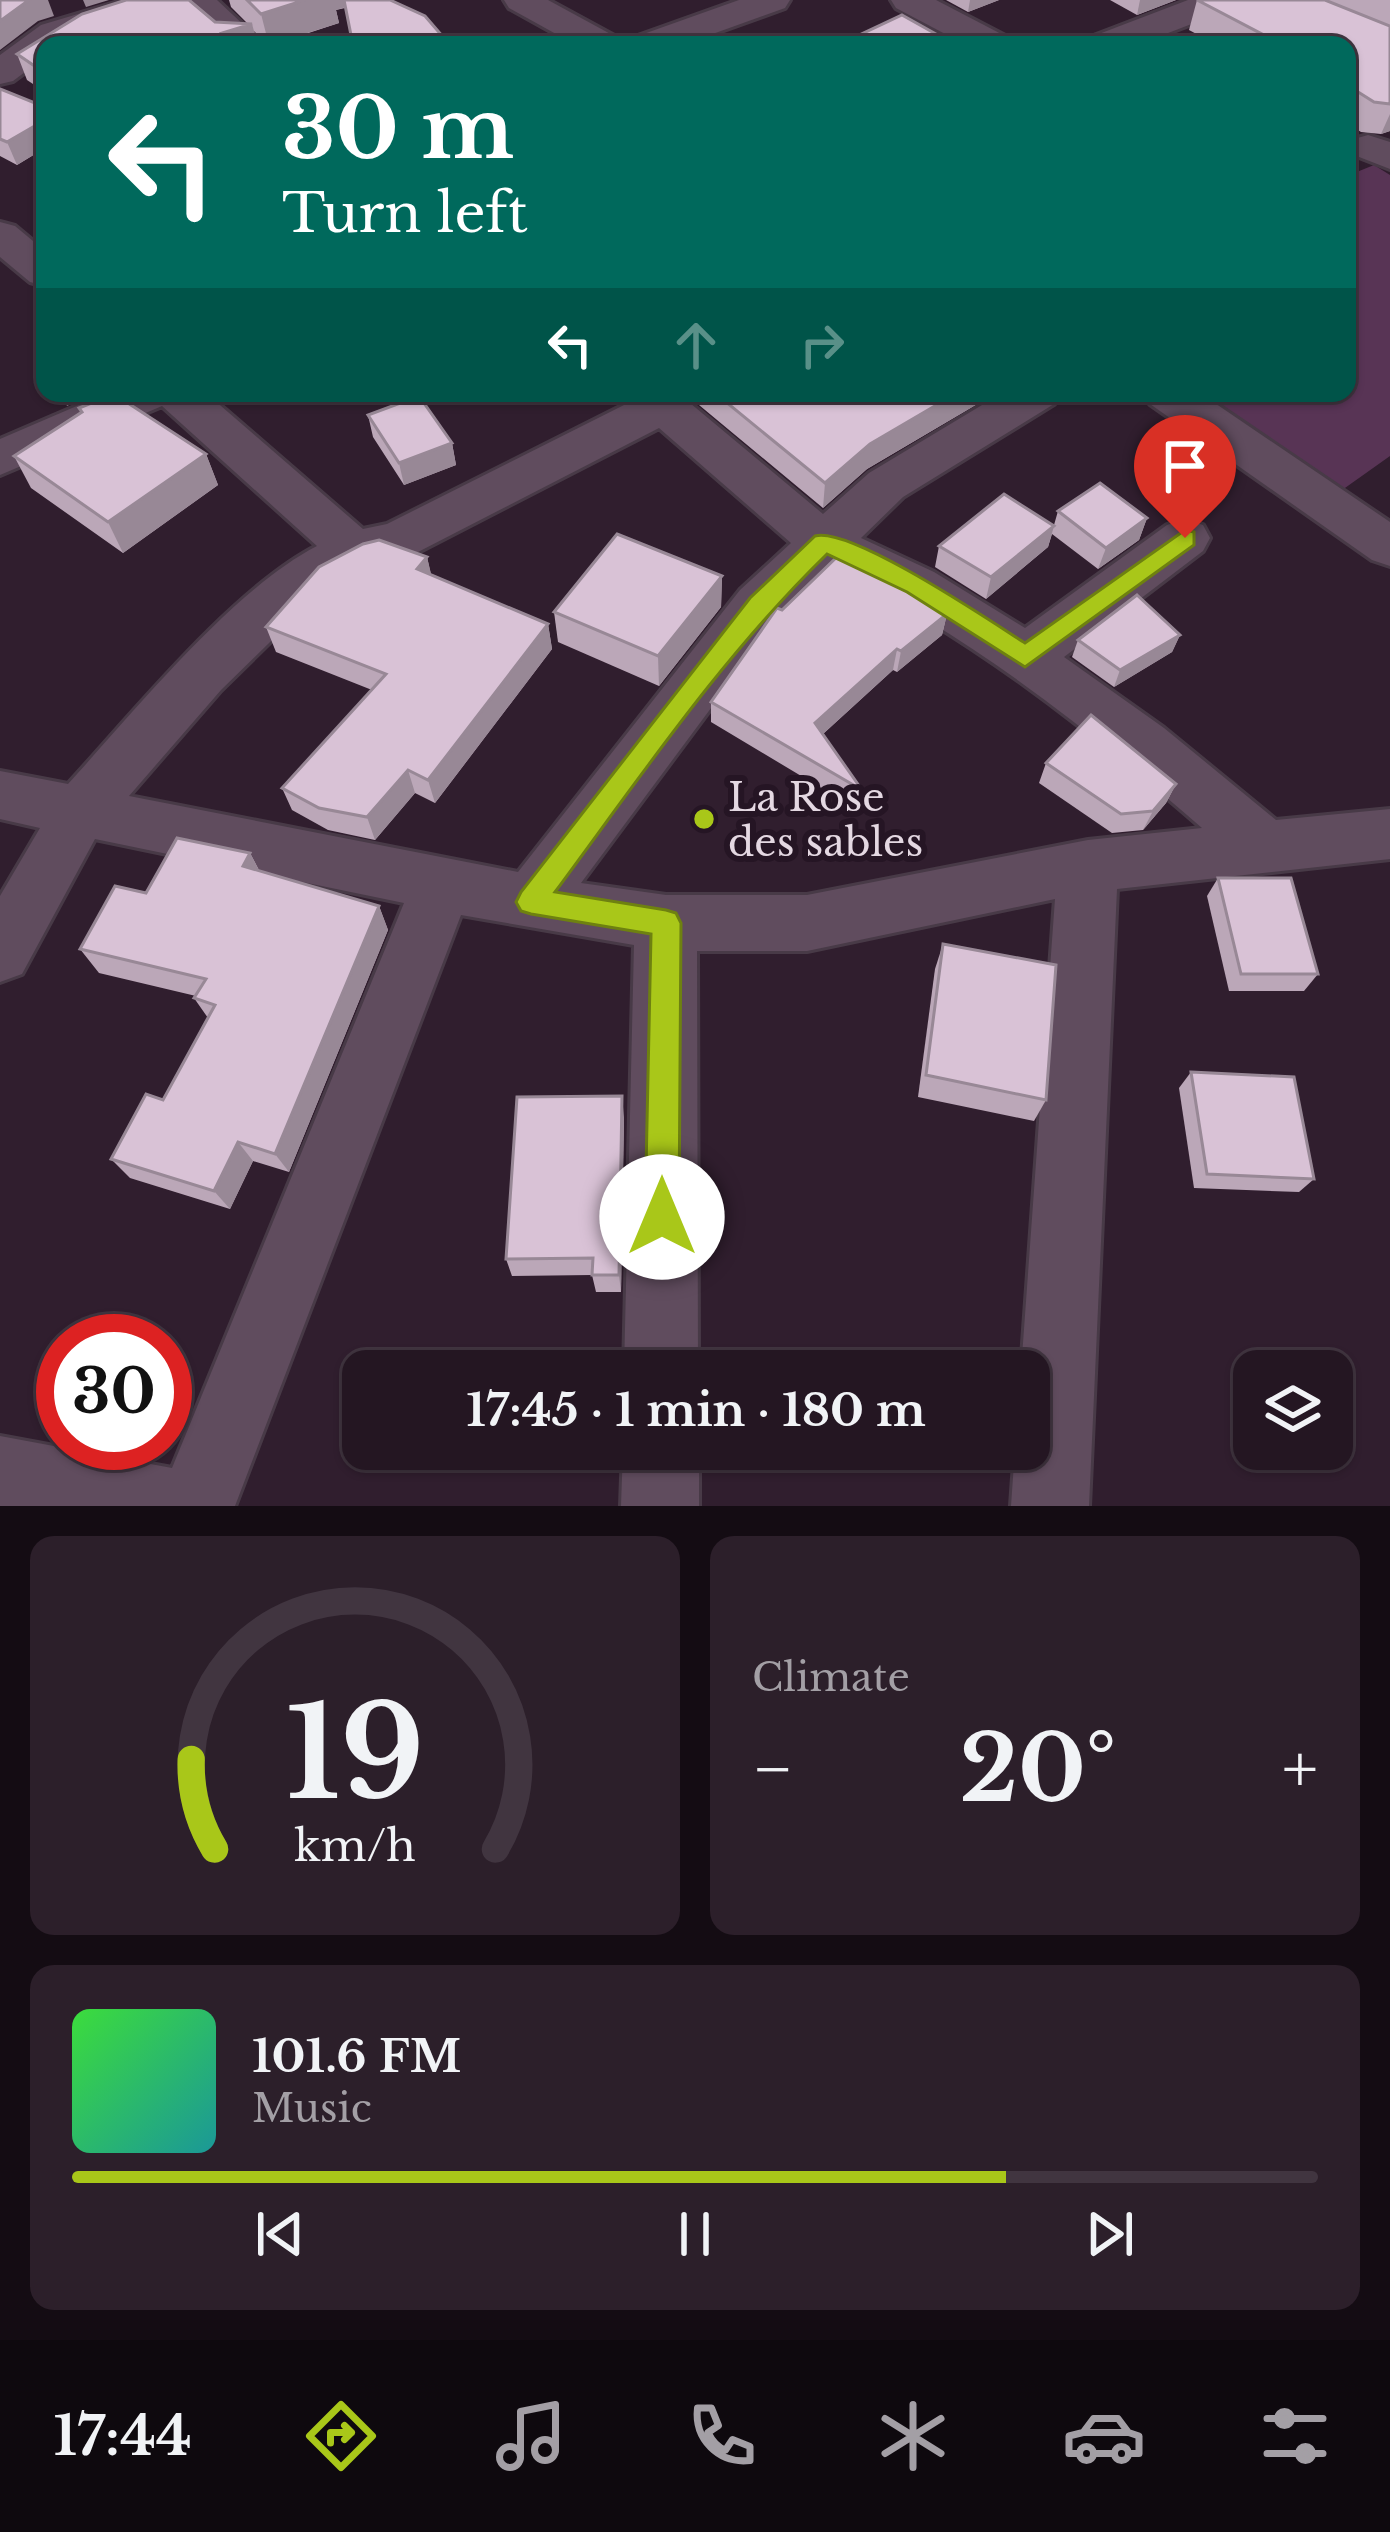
<!DOCTYPE html>
<meta charset="utf-8">
<style>
:root{--surface:#241622;--page:#2c1f2a;--text:#f1f3f6;--muted:#a39fa5;--line:#413540;--accent:#a9c719}
body{margin:0;font-family:"Libre Baskerville",serif;background:var(--page);color:var(--text);height:100vh;display:flex;flex-direction:column;font-size:45px;white-space:nowrap}
*{box-sizing:border-box;margin:0}
p{font-size:39px;color:var(--muted)}
.icon{flex:none;width:66px;height:66px;fill:none;stroke:currentColor;stroke-width:2;stroke-linecap:round;stroke-linejoin:round}
.map{position:relative;height:1506px;overflow:hidden}
.side{display:flex;flex-direction:column;gap:30px;padding:30px;background:#140c13;flex:1}
.side>*{flex:none}
.banner{position:absolute;left:36px;top:36px;width:1320px;height:366px;border-radius:24px;box-shadow:0 3px 9px #0004,0 0 0 3px var(--line);background:#00695c;color:#fff;overflow:hidden}
.buttons{position:absolute;left:1233px;top:1350px;display:grid;gap:24px}
.buttons a{display:grid;place-items:center;width:120px;height:120px;border-radius:24px;background:var(--surface);box-shadow:0 3px 9px #0004,0 0 0 3px var(--line);font-size:60px}
.speed{position:absolute;left:36px;top:1314px;display:flex;gap:24px;font-size:60px;font-weight:700;text-align:center}
.speed>*{display:grid;place-content:center;width:156px;height:156px;border-radius:50%;background:var(--surface);box-shadow:0 3px 9px #0004,0 0 0 3px var(--line);line-height:1}
.speed .limit{border:18px solid #d22;background:#fff;color:#111}
.pin{position:absolute;display:grid;place-items:center;width:102px;height:102px;color:#fff;margin:-123px -51px;border-radius:50% 50% 50% 0;rotate:-45deg;box-shadow:0 0 12px #0007}
.pin .icon{rotate:45deg}
.me{position:absolute;width:132px;margin:-66px;rotate:0deg;stroke-linejoin:round;filter:drop-shadow(0 0 9px #0008)}
.turn{display:flex;align-items:center;gap:42px;height:252px;padding:0 48px;font-size:54px}
.turn .icon{width:156px;height:156px;stroke-width:2.5}
.turn b{display:block;font-size:84px;line-height:102px}
.lanes{display:flex;align-items:center;height:114px;padding:0 48px;background:#0003;justify-content:center;gap:60px;direction:ltr}
.lanes .off{opacity:.35}
.big{font-size:90px;font-weight:800;line-height:1.1}
.side .card{flex:1;display:flex;flex-direction:column;justify-content:center;gap:18px;min-width:0;padding:0 42px;border-radius:24px;background:var(--page)}
.side .dial{align-items:center;gap:0}
.dial svg{height:312px;overflow:visible;fill:none;stroke:var(--line);stroke-width:7;stroke-linecap:round;text-anchor:middle}
.dial text{fill:var(--text);stroke:none}
.song{display:flex;align-items:center;gap:36px}
.cover{width:144px;height:144px;border-radius:18px;background:linear-gradient(135deg,hsl(120 70% 55%),hsl(180 70% 35%))}
.played{height:12px;border-radius:6px;background:linear-gradient(90deg,var(--accent) 75%,var(--line) 75%)}
.keys{display:flex;justify-content:space-around;direction:ltr}
.heat{display:flex;justify-content:space-between;align-items:center;font-size:66px;direction:ltr}
.side .tiles{flex:1;display:grid;gap:30px;grid-template-columns:1fr 1fr}
.card:last-child{grid-column:span 2}
.trip{position:absolute;left:342px;top:1350px;width:708px;height:120px;border-radius:24px;background:var(--surface);box-shadow:0 3px 9px #0004,0 0 0 3px var(--line);font-weight:800;line-height:120px;text-align:center}
.dock{display:flex;height:192px;justify-content:space-around;align-items:center;background:#0e090e;color:var(--muted)}
.dock .icon{width:84px;height:84px}
.dock .selected{color:var(--accent)}
.dock b{font-size:54px;color:var(--text)}
.map>svg:first-child{display:block}
</style>
<div class="map">
<svg width="1390" height="1506" viewBox="0 0 1390 1506">
<rect width="100%" height="100%" fill="#301e2e"/>
<!-- green -->
<path fill="#583455" d="M 1374,165 L 1390,175 L 1390,456 L 1328,500 L 1173,393 L 1347,393 L 1347,176 Z"/>
<g fill="none" stroke-linecap="round" stroke-linejoin="round">
<!-- minor casing -->
<g stroke="#483a47" stroke-width="6">
<g id="minor">
<path d="M 125,0 L 217,0 L 265,45 L 225,45 L 180,2 L 176,8 L 61,45 L 45,45 L 45,57 L 13,81 L 0,84 L 0,55 L 41,25 Z"/>
<path d="M 504,0 L 548,0 L 616,37 L 621,45 L 576,45 L 509,8 Z"/>
<path d="M 739,0 L 790,0 L 785,8 L 682,45 L 630,45 L 635,37 Z"/>
<path d="M 891,0 L 936,0 L 1007,37 L 1012,45 L 966,45 L 896,8 Z"/>
<path d="M 1188,0 L 1238,0 L 1233,8 L 1137,45 L 1086,45 L 1091,37 Z"/>
<path d="M 1368,135 L 1390,142 L 1390,169 L 1354,155 L 1348,147 L 1354,139 Z"/>
<path d="M 0,222 L 15,226 L 45,251 L 45,286 L 30,282 L 0,257 Z"/>
<path d="M 107,393 L 206,393 L 363,529 L 387,524 L 630,402 L 625,393 L 678,393 L 823,514 L 869,473 L 1002,393 L 1060,393 L 1054,404 L 903,497 L 861,538 L 934,572 L 1025,628 L 1167,525 L 1185,519 L 1203,525 L 1210,538 L 1203,551 L 1064,657 L 1164,728 L 1276,820 L 1390,809 L 1390,859 L 1117,889 L 1089,1506 L 1011,1506 L 1015,1449 L 1029,1449 L 1029,1371 L 1021,1371 L 1055,899 L 807,951 L 697,951 L 698,1371 L 624,1371 L 634,945 L 461,915 L 235,1506 L 0,1506 L 0,1436 L 172,1468 L 404,903 L 95,839 L 22,974 L 0,982 L 0,896 L 40,828 L 0,819 L 0,771 L 68,784 C 134,712 233,589 317,546 L 162,406 L 0,475 L 0,439 ZM 659,428 L 791,543 L 740,590 L 518,872 L 129,796 L 221,690 L 324,589 L 368,565 L 418,552 ZM 830,567 C 968,634 1087,728 1202,828 L 1088,840 L 807,895 L 666,895 L 581,883 L 778,618 Z"/>
<path d="M 1144,393 L 1200,393 L 1390,522 L 1390,566 L 1372,560 L 1150,404 Z"/>
<path d="M 623,1449 L 699,1449 L 699,1506 L 621,1506 Z"/>
</g>
</g>
<!-- minor -->
<use href="#minor" fill="#604c5e" fill-rule="evenodd"/>
</g>
<!-- wall -->
<g fill="#bba7b8">
<path d="M 126,0 L 189,0 L 215,22 L 247,23 L 231,7 L 229,0 L 390,0 L 425,16 L 450,45 L 353,45 L 345,8 L 336,10 L 339,23 L 272,45 L 268,45 L 254,31 L 258,45 L 45,45 L 45,148 L 17,165 L 0,156 L 0,89 L 43,107 L 39,96 L 39,88 L 27,80 L 17,54 L 82,14 Z"/>
<path d="M 946,0 L 999,0 L 968,12 Z"/>
<path d="M 1110,0 L 1176,0 L 1137,15 Z"/>
<path d="M 1197,0 L 1390,0 L 1390,131 L 1381,134 L 1361,132 L 1347,123 L 1347,45 L 1217,45 L 1189,30 Z"/>
<path d="M 388,393 L 433,393 L 421,397 L 452,443 L 456,465 L 404,485 L 373,437 L 368,415 L 396,404 Z"/>
<path d="M 699,393 L 996,393 L 867,469 L 823,508 L 699,405 Z"/>
<path d="M 79,408 L 206,454 L 218,485 L 123,553 L 31,488 L 14,456 L 81,412 Z"/>
<path d="M 1058,511 L 1147,518 L 1139,540 L 1098,569 L 1052,534 L 1048,547 L 986,599 L 935,567 L 939,546 L 1054,525 Z"/>
<path d="M 427,557 L 431,575 L 548,624 L 552,649 L 435,803 L 415,793 L 375,840 L 328,830 L 292,810 L 282,788 L 372,690 L 276,652 L 266,627 Z"/>
<path d="M 722,576 L 721,607 L 659,686 L 558,642 L 554,612 Z"/>
<path d="M 782,610 L 947,614 L 942,635 L 897,672 L 893,670 L 823,734 L 862,790 L 858,810 L 711,722 L 711,702 Z"/>
<path d="M 1180,635 L 1172,652 L 1114,687 L 1072,657 L 1078,640 Z"/>
<path d="M 1046,763 L 1176,784 L 1166,803 L 1143,830 L 1112,833 L 1039,783 Z"/>
<path d="M 250,853 L 259,870 L 379,906 L 388,930 L 289,1172 L 253,1161 L 230,1209 L 130,1178 L 111,1159 L 163,1100 L 208,1018 L 194,998 L 196,996 L 99,973 L 80,949 Z"/>
<path d="M 1218,878 L 1318,974 L 1304,991 L 1229,991 L 1207,896 Z"/>
<path d="M 943,944 L 1046,1100 L 1034,1121 L 918,1097 L 935,969 Z"/>
<path d="M 1191,1072 L 1314,1179 L 1299,1192 L 1194,1188 L 1179,1088 Z"/>
<path d="M 624,1117 L 621,1292 L 596,1292 L 592,1275 L 512,1276 L 506,1259 Z"/>
</g>
<!-- shaded-wall -->
<g fill="#988896">
<path d="M 29,0 L 48,0 L 54,16 L 38,21 L 0,50 L 0,21 Z"/>
<path d="M 83,0 L 109,0 L 86,7 Z"/>
<path d="M 305,0 L 348,0 L 349,6 L 336,10 L 339,23 L 269,45 L 261,14 Z"/>
<path d="M 970,0 L 999,0 L 968,12 Z"/>
<path d="M 1140,0 L 1176,0 L 1137,15 Z"/>
<path d="M 252,24 L 258,45 L 226,45 L 222,33 Z"/>
<path d="M 1390,114 L 1390,131 L 1381,134 Z"/>
<path d="M 45,120 L 45,148 L 17,165 L 7,142 Z"/>
<path d="M 61,393 L 83,393 L 85,397 L 67,406 Z"/>
<path d="M 394,393 L 433,393 L 397,406 Z"/>
<path d="M 957,393 L 996,393 L 867,469 L 823,508 L 825,483 L 870,444 Z"/>
<path d="M 452,443 L 456,465 L 404,485 L 399,463 Z"/>
<path d="M 206,454 L 218,485 L 123,553 L 108,522 Z"/>
<path d="M 1147,518 L 1139,540 L 1098,569 L 1106,548 Z"/>
<path d="M 1054,526 L 1048,547 L 986,599 L 991,577 Z"/>
<path d="M 427,557 L 433,582 L 417,569 Z"/>
<path d="M 722,576 L 721,607 L 659,686 L 658,656 Z"/>
<path d="M 947,614 L 942,635 L 897,672 L 901,651 Z"/>
<path d="M 548,624 L 552,649 L 435,803 L 428,780 Z"/>
<path d="M 1180,635 L 1172,652 L 1114,687 L 1120,670 Z"/>
<path d="M 897,649 L 893,670 L 813,743 L 815,723 Z"/>
<path d="M 408,770 L 415,793 L 375,840 L 367,817 Z"/>
<path d="M 1176,784 L 1166,803 L 1143,830 L 1153,811 Z"/>
<path d="M 250,853 L 263,878 L 243,866 Z"/>
<path d="M 379,906 L 388,930 L 289,1172 L 275,1154 Z"/>
<path d="M 622,1096 L 624,1117 L 621,1292 L 619,1275 Z"/>
<path d="M 238,1142 L 253,1161 L 230,1209 L 214,1191 Z"/>
</g>
<!-- building -->
<g fill="#d9c2d6" stroke="#988896" stroke-width="3">
<path d="M 0,0 L 29,0 L 0,21 Z"/>
<path d="M 126,0 L 189,0 L 215,22 L 252,24 L 222,33 L 238,45 L 147,45 L 143,42 L 137,45 L 45,45 L 45,93 L 39,96 L 39,69 L 17,54 L 82,14 Z"/>
<path d="M 247,0 L 305,0 L 261,14 Z"/>
<path d="M 344,0 L 390,0 L 425,16 L 450,45 L 353,45 Z"/>
<path d="M 1197,0 L 1325,0 L 1390,26 L 1390,104 L 1374,102 L 1347,85 L 1347,45 L 1283,45 Z"/>
<path d="M 902,15 L 952,43 L 947,45 L 861,45 L 851,39 Z"/>
<path d="M 0,89 L 45,107 L 45,120 L 7,142 L 0,139 Z"/>
<path d="M 715,393 L 957,393 L 870,444 L 825,483 Z"/>
<path d="M 114,394 L 206,454 L 108,522 L 14,456 L 82,412 L 79,408 Z"/>
<path d="M 419,396 L 452,443 L 399,463 L 368,415 Z"/>
<path d="M 1100,483 L 1147,518 L 1106,548 L 1058,511 Z"/>
<path d="M 1004,494 L 1054,526 L 991,577 L 939,546 Z"/>
<path d="M 617,534 L 722,576 L 658,656 L 554,612 Z"/>
<path d="M 379,540 L 427,557 L 417,569 L 548,624 L 428,780 L 408,770 L 367,817 L 319,808 L 282,788 L 386,674 L 266,627 L 319,567 L 363,544 Z"/>
<path d="M 840,554 L 947,614 L 901,651 L 897,649 L 815,723 L 862,790 L 711,702 L 777,608 L 782,610 Z"/>
<path d="M 1137,595 L 1180,635 L 1120,670 L 1078,640 Z"/>
<path d="M 1091,715 L 1176,784 L 1153,811 L 1121,814 L 1046,763 Z"/>
<path d="M 177,838 L 250,853 L 243,866 L 379,906 L 275,1154 L 238,1142 L 214,1191 L 111,1159 L 146,1094 L 163,1100 L 215,1005 L 194,998 L 206,979 L 80,949 L 115,886 L 146,893 Z"/>
<path d="M 1218,878 L 1291,878 L 1318,974 L 1241,974 Z"/>
<path d="M 943,944 L 1056,965 L 1046,1100 L 926,1075 Z"/>
<path d="M 1191,1072 L 1294,1077 L 1314,1179 L 1207,1174 Z"/>
<path d="M 622,1096 L 619,1275 L 592,1275 L 593,1258 L 506,1259 L 517,1097 Z"/>
</g>
<!-- route -->
<path fill="#a9c719" stroke="#6e8110" stroke-width="3" d="M 1185,530 L 1194,532 L 1194,545 L 1025,667 L 907,592 L 827,554 C 723,655 641,776 555,892 L 666,910 L 676,913 L 681,923 L 679,1217 L 674,1229 L 662,1234 L 650,1229 L 645,1217 L 651,934 L 531,914 L 521,911 L 516,902 L 521,892 L 750,598 L 815,536 C 850,526 989,620 1025,643 Z"/>
<!-- markers -->
<circle fill="#a9c719" stroke="#251524" stroke-width="4.5" cx="704" cy="819" r="12"/>
<g text-anchor="middle" stroke-width="12" stroke-linejoin="round" paint-order="stroke">
<!-- poi labels -->
<g font-size="39" fill="#e4d8e2" stroke="#251524" text-anchor="start">
<text x="728" y="811">La Rose<tspan x="728" dy="45">des sables</tspan></text>
</g>
</g>
</svg>
<div class="buttons">
<a><svg class="icon" aria-label="layers" viewBox="0 0 24 24"><path d="M12 4l9 5-9 5-9-5zM3 14l9 5 9-5"/></svg></a>
</div>
<div class="speed"><div class="limit">30</div></div>
<div class="pin" style="left:1185px;top:538px;background:#d93025"><svg class="icon" aria-label="arrive" viewBox="0 0 24 24"><path d="M6 21V4h12l-3 4 3 4H6"/></svg></div>
<svg class="me" style="left:662px;top:1217px" viewBox="-20 -20 40 40"><circle r="19" fill="#fff"/><path d="M0-13L10 11 0 6-10 11z" fill="#a9c719"/></svg>
<div class="trip">17:45 · 1 min · 180 m</div>
<div class="banner">
<div class="turn"><svg class="icon" aria-label="left" viewBox="0 0 24 24"><path d="M17 20v-9H6M10 6l-5 5 5 5"/></svg><div><b>30 m</b>Turn left</div></div>
<div class="lanes"><svg class="icon" aria-label="left" viewBox="0 0 24 24"><path d="M17 20v-9H6M10 6l-5 5 5 5"/></svg><svg class="icon off" aria-label="ahead" viewBox="0 0 24 24"><path d="M12 20V5M6 11l6-6 6 6"/></svg><svg class="icon off" aria-label="right" viewBox="0 0 24 24"><path d="M7 20v-9h11M14 6l5 5-5 5"/></svg></div>
</div>
</div>
<section class="side">
<div class="tiles">
<div class="card dial"><svg viewBox="0 0 100 80">
<path d="M14 69A42 42 0 1 1 86 69"/>
<path d="M14 69A42 42 0 0 1 8 46" stroke="#a9c719"/>
<text x="50" y="56" font-size="32" font-weight="700">19</text>
<text x="50" y="72" font-size="11">km/h</text>
</svg></div>
<div class="card"><p>Climate</p>
<div class="heat"><a>−</a><b class="big">20°</b><a>+</a></div>
</div>
<div class="card">
<div class="song"><i class="cover"></i><div><b>101.6 FM</b><p>Music</p></div></div>
<div class="played"></div>
<div class="keys"><svg class="icon" aria-label="previous" viewBox="0 0 24 24"><path d="M18 5L8 12l10 7zM5 5v14"/></svg><svg class="icon" aria-label="pause" viewBox="0 0 24 24"><path d="M8 5v14M16 5v14"/></svg><svg class="icon" aria-label="next" viewBox="0 0 24 24"><path d="M6 5l10 7-10 7zM19 5v14"/></svg></div>
</div>
</div>
</section>
<nav class="dock">
<b>17:44</b>
<svg class="icon selected" aria-label="directions" viewBox="0 0 24 24"><path d="M12 3l9 9-9 9-9-9zM9 14v-3h6M13 9l2 2-2 2"/></svg>
<svg class="icon" aria-label="music" viewBox="0 0 24 24"><path d="M9 18V5l10-2v13"/><circle cx="6" cy="18" r="3"/><circle cx="16" cy="16" r="3"/></svg>
<svg class="icon" aria-label="phone" viewBox="0 0 24 24"><path d="M5 4h4l2 5-3 2q2 4 5 5l2-3 5 2v4C11 20 4 13 5 4z"/></svg>
<svg class="icon" aria-label="climate" viewBox="0 0 24 24"><path d="M12 3v18M4 7l16 10M4 17L20 7"/></svg>
<svg class="icon" aria-label="car" viewBox="0 0 24 24"><path d="M5 17H2v-5l4-1 3-4h7l3 4 3 1v5h-3M9 17h6M6 11h13"/><circle cx="7" cy="17" r="2"/><circle cx="17" cy="17" r="2"/></svg>
<svg class="icon" aria-label="filters" viewBox="0 0 24 24"><path d="M4 7h16M4 17h16"/><circle cx="9" cy="7" r="2"/><circle cx="15" cy="17" r="2"/></svg>
</nav>
